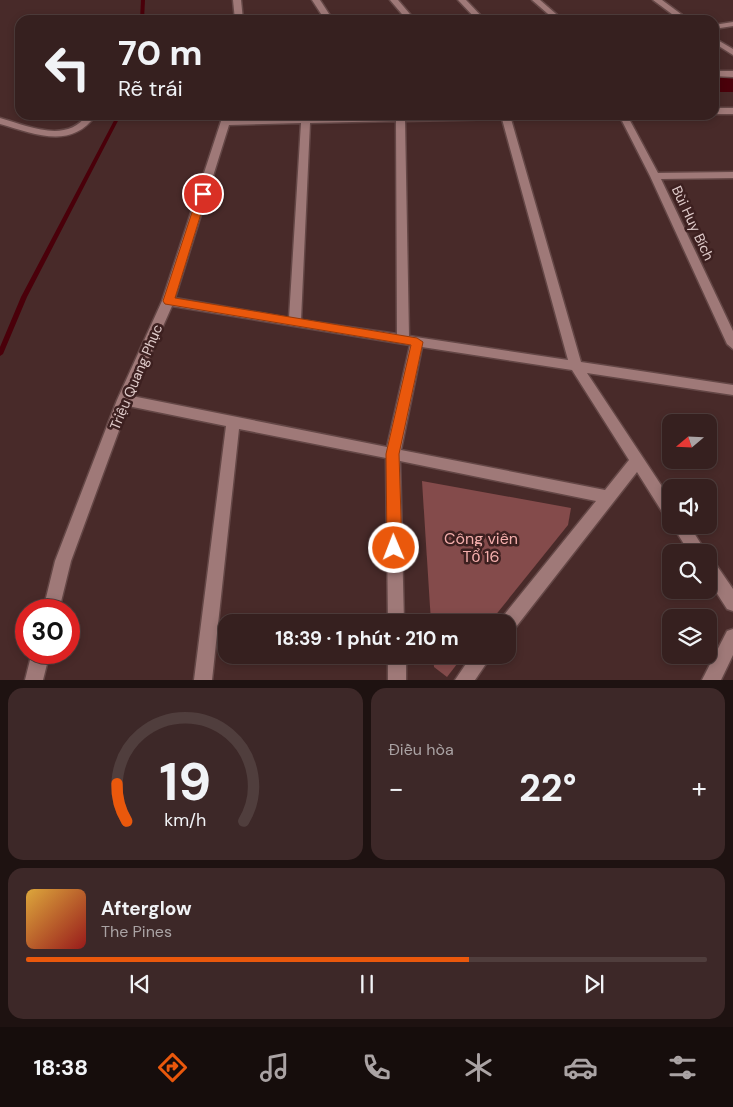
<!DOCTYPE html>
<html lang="vi">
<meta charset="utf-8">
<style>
:root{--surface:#36201f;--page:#3d2828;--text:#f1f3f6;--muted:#aaa3a4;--line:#503e3d;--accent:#ea580c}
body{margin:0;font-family:"DM Sans",sans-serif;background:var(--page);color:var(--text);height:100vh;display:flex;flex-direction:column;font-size:19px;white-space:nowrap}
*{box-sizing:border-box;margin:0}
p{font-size:16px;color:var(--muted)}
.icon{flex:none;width:28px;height:28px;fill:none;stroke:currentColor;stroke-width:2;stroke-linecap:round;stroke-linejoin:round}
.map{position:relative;height:680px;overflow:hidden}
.side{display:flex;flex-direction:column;gap:8px;padding:8px;background:#1e1211;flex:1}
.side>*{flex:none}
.guide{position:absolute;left:15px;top:15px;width:704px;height:105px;border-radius:15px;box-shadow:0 2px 8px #0003,0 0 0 1px var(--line);background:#36201f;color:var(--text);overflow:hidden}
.needle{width:32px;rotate:251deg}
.fabs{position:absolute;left:662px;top:414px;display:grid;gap:10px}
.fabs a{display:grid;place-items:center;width:55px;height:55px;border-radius:10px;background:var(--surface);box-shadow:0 2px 8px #0003,0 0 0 1px var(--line);font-size:25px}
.speed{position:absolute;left:15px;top:599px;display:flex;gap:10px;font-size:25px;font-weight:700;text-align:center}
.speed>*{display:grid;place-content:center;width:65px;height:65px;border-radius:50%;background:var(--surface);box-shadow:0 2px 8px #0003,0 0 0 1px var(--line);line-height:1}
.speed .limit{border:8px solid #d22;background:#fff;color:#111}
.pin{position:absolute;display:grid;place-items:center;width:42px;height:42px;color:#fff;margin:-21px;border:2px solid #fff;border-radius:50%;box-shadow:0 1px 5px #0007}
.me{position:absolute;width:55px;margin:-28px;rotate:359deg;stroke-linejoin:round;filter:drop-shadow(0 0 4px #0008)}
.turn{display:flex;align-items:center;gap:18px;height:105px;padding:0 20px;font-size:22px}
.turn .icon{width:65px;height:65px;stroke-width:2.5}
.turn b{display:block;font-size:35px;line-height:42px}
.big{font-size:38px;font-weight:700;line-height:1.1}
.side .widget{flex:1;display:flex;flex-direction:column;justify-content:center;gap:8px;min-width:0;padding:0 18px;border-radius:15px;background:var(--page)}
.side .dial{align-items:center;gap:0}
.dial svg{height:130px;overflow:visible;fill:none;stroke:var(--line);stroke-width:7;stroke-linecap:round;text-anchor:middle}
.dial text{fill:var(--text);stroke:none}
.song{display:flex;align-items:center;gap:15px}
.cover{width:60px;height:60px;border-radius:8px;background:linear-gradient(135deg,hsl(40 70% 55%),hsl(0 70% 35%))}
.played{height:5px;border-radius:2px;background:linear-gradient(90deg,var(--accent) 65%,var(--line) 65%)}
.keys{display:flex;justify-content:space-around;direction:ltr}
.heat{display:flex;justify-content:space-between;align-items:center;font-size:28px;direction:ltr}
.side .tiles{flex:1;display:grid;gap:8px;grid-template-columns:1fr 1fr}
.widget:last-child{grid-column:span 2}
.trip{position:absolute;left:218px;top:614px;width:298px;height:50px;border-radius:15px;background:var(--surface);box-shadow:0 2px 8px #0003,0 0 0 1px var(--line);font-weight:700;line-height:50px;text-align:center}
.menu{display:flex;height:80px;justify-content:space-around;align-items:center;background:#160d0c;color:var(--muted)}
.menu .icon{width:35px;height:35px}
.menu .selected{color:var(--accent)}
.menu b{font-size:22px;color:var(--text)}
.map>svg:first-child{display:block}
</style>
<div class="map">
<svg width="733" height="680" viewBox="0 0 733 680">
<rect width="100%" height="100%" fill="#482a29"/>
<!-- green -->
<g fill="#844b4b">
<path d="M 422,481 L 571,508 L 568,525 L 490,622 L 431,622 Z"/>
<path d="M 433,655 L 464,655 L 447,677 L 434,667 Z"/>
</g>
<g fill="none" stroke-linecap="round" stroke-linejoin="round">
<!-- stream -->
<g fill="#4a000a" fill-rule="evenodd">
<path d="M 141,0 L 145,0 L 144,20 L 140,20 Z"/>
<path d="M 117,115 L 121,115 L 27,297 L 3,354 L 0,356 L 0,347 L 21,297 Z"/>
</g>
<!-- river -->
<rect fill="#4a000a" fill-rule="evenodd" x="714" y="76" width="19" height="16"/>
<!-- minor casing -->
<g stroke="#644746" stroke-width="3">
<g id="minor">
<path d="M 233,0 L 241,0 L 243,20 L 235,20 Z"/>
<path d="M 312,0 L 320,0 L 333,20 L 325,20 Z"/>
<path d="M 390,0 L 398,0 L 415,20 L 407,20 Z"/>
<path d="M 458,0 L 466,0 L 485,20 L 477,20 Z"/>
<path d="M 532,0 L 540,0 L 563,20 L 555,20 Z"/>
<path d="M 653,0 L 662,0 L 689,20 L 680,20 Z"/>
<path d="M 733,22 L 733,26 L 714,29 L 714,25 Z"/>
<path d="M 714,38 L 733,49 L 733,55 L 714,43 Z"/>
<path d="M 714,71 L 733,71 L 733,77 L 714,76 Z"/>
<rect x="714" y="108" width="19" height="6"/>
<path d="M 87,115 L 96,115 C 71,150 35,134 0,124 L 0,118 C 29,126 66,144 87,115 Z"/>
<path d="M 223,115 L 231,115 L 230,119 L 400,115 L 554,115 L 550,118 L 511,119 L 581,362 L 733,385 L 733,395 L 587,373 L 671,500 L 671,520 L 666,518 L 637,472 L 512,632 L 506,634 L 506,622 L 499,622 L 500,620 L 596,501 L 400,461 L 404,622 L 388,622 L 386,458 L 239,429 L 212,680 L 194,680 L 226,426 L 128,406 L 71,561 L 59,610 L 43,610 L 55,561 L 117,400 L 162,301 ZM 502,119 L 568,360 L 409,336 L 405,121 ZM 396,121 L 397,334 L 301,320 L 310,123 ZM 301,123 L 289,318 L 175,298 L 229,125 ZM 172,306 L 410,345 L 387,447 L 132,396 ZM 422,347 L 572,370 L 629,460 L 605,490 L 401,450 Z"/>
<path d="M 619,115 L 627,115 L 658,173 L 733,172 L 733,178 L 661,179 L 733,331 L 733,349 L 727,344 L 650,176 Z"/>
<path d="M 672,525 L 689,525 L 706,552 L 689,552 Z"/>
<path d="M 709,561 L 715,563 L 733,589 L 733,611 L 727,609 L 709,581 Z"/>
<path d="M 733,629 L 733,655 L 721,680 L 702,680 L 727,631 Z"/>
<path d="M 32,652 L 50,652 L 43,680 L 25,680 Z"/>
<rect x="388" y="655" width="18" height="25"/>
<path d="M 472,655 L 492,655 L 475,680 L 455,680 Z"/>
</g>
</g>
<!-- minor -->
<use href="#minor" fill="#9f7978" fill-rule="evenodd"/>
</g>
<!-- route -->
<path fill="#ea580c" stroke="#983908" d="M 203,191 L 207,194 L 175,298 L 417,338 L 423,342 L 399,454 L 402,548 L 400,552 L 394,554 L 389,552 L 387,548 L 386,454 L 411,345 L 165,304 L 163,301 L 198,194 Z"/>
<g text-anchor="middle" stroke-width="5" stroke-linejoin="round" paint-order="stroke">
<!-- street labels -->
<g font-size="14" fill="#e1cdcc" stroke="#3d2020">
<text transform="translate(693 223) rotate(65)" y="5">Bùi Huy Bích</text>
<text transform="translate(136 377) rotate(-67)" y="5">Triệu Quang Phục</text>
</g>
<!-- near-park labels -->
<g font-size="16" fill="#f4aeac" stroke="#3d2020">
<text x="481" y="544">Công viên<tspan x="481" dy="18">Tổ 16</tspan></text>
</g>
</g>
</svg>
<div class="fabs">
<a><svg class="needle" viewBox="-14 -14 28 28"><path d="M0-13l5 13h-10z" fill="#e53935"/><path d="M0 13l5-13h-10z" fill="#aaa3a4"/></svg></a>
<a><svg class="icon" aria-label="sound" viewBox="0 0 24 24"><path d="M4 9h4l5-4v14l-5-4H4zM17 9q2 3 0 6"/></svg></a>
<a><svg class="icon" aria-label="search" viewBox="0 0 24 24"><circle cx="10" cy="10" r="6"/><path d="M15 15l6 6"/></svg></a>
<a><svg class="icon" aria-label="layers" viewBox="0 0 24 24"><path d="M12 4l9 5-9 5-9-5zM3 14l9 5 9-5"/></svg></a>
</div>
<div class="speed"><div class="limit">30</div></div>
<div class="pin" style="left:203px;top:194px;background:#d93025"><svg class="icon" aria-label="arrive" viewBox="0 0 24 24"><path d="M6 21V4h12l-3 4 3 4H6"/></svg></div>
<svg class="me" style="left:394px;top:548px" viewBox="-20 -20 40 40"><circle r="17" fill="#ea580c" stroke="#fff" stroke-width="3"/><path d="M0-11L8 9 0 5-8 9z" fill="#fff"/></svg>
<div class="trip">18:39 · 1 phút · 210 m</div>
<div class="guide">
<div class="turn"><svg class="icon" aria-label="left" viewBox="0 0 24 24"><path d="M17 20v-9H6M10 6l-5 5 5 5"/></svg><div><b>70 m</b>Rẽ trái</div></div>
</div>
</div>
<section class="side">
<div class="tiles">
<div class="widget dial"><svg viewBox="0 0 100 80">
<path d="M14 69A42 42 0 1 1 86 69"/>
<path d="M14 69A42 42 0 0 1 8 46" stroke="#ea580c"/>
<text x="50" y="56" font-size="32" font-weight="700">19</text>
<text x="50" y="72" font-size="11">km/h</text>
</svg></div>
<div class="widget"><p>Điều hòa</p>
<div class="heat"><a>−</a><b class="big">22°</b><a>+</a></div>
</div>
<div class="widget">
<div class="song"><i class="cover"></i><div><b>Afterglow</b><p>The Pines</p></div></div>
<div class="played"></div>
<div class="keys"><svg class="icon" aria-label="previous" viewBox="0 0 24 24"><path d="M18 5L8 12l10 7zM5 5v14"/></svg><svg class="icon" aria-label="pause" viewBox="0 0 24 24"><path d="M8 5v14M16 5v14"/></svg><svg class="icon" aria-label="next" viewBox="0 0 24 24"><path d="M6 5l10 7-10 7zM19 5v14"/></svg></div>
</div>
</div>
</section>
<nav class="menu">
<b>18:38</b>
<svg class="icon selected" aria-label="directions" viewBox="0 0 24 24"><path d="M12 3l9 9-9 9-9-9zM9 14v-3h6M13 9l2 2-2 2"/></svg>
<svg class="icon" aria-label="music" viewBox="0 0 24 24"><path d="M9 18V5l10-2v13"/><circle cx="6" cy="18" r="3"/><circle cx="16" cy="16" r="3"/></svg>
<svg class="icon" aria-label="phone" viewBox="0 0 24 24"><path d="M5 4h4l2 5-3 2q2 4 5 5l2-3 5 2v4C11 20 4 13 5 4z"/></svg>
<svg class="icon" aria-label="climate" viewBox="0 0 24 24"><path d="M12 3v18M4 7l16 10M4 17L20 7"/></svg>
<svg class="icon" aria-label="car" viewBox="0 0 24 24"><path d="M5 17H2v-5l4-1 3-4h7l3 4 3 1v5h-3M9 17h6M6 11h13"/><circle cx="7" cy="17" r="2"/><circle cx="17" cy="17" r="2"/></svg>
<svg class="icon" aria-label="filters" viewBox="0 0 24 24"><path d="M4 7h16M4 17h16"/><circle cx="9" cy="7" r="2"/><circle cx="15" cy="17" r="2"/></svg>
</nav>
